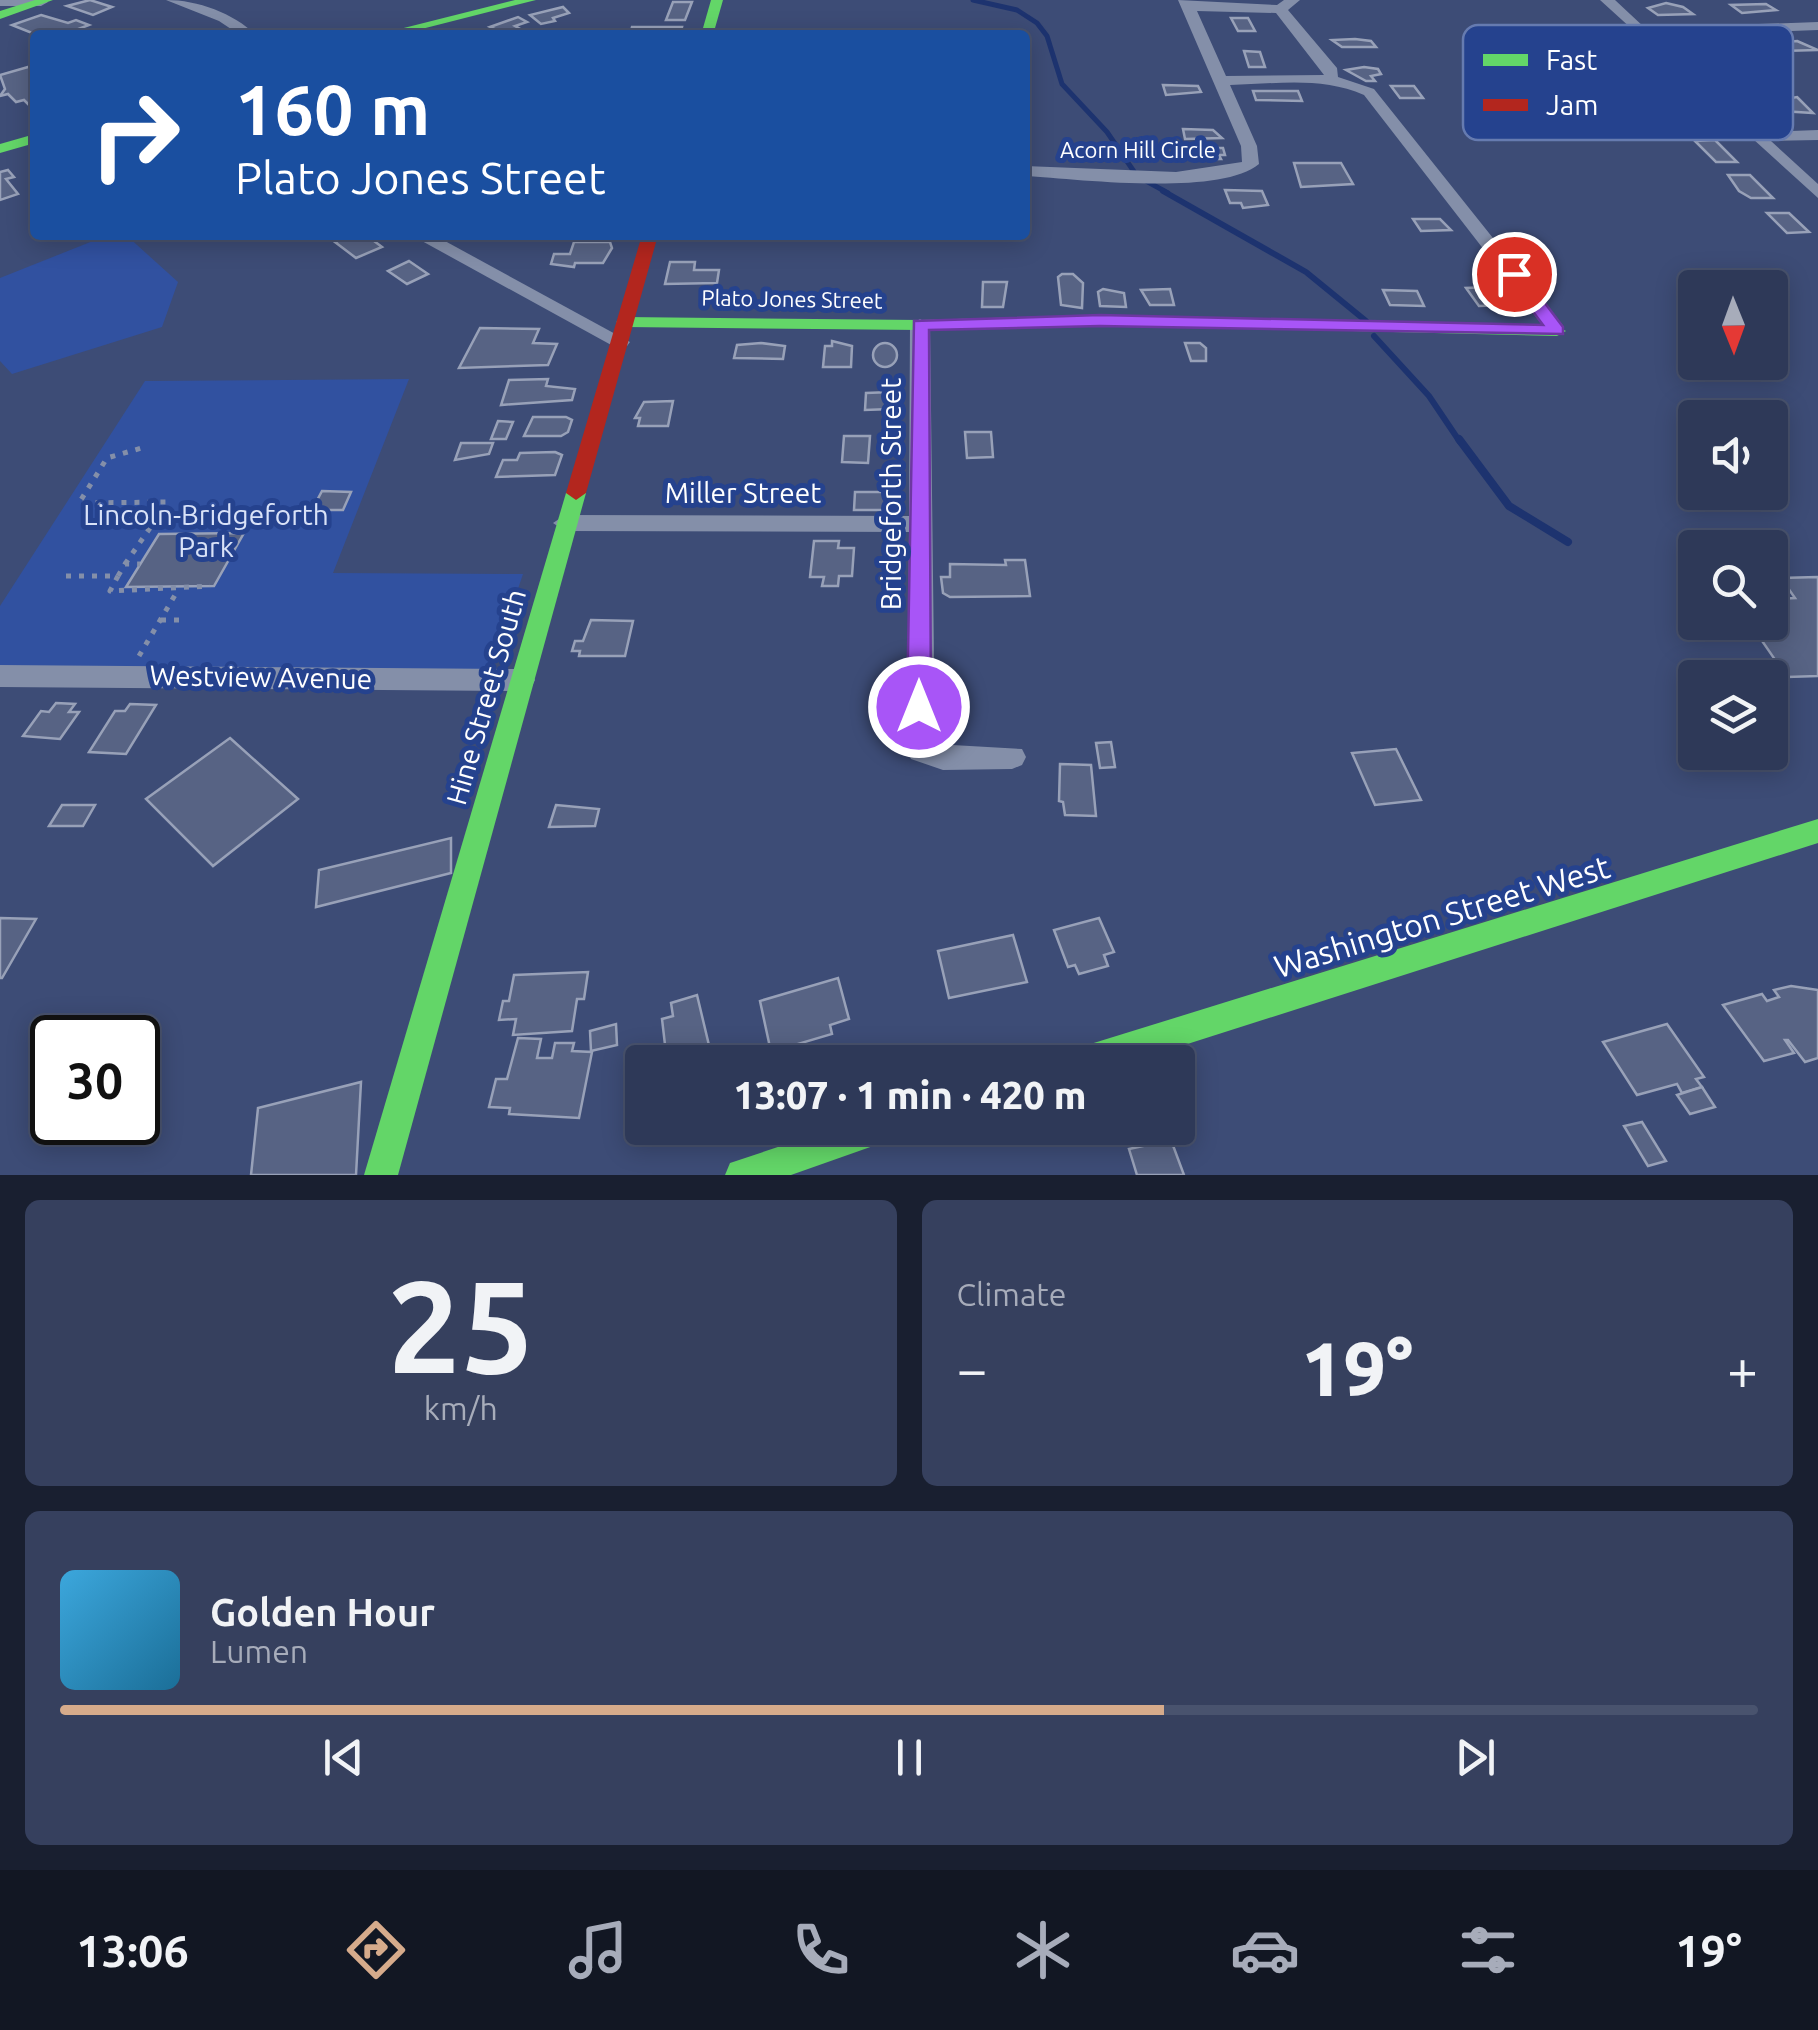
<!DOCTYPE html>
<meta charset="utf-8">
<style>
:root{--surface:#2e3958;--page:#36405e;--text:#f1f3f6;--muted:#a7acba;--line:#49536e;--accent:#d6ab8b}
body{margin:0;font-family:Ubuntu,sans-serif;background:var(--page);color:var(--text);height:100vh;display:flex;flex-direction:column;font-size:38px;white-space:nowrap}
*{box-sizing:border-box;margin:0}
p{font-size:32px;color:var(--muted)}
.icon{flex:none;width:55px;height:55px;fill:none;stroke:currentColor;stroke-width:2;stroke-linecap:round;stroke-linejoin:round}
.map{position:relative;height:1175px;overflow:hidden}
.drawer{display:flex;flex-direction:column;gap:25px;padding:25px;background:#191f30;flex:1}
.drawer>*{flex:none}
.hud{position:absolute;left:30px;top:30px;width:1000px;height:210px;border-radius:10px;box-shadow:0 5px 25px #0003,0 0 0 2px var(--line);background:#1a4fa0;color:#fff;overflow:hidden}
.needle{width:65px;rotate:179deg}
.buttons{position:absolute;left:1678px;top:270px;display:grid;gap:20px}
.buttons a{display:grid;place-items:center;width:110px;height:110px;border-radius:10px;background:var(--surface);box-shadow:0 5px 25px #0003,0 0 0 2px var(--line);font-size:50px}
.speed{position:absolute;left:30px;top:1015px;display:flex;gap:20px;font-size:50px;font-weight:700;text-align:center}
.speed>*{display:grid;place-content:center;width:130px;height:130px;border-radius:50%;background:var(--surface);box-shadow:0 5px 25px #0003,0 0 0 2px var(--line);line-height:1}
.speed .limit{border:5px solid #111;border-radius:15px;background:#fff;color:#111}
.pin{position:absolute;display:grid;place-items:center;width:85px;height:85px;color:#fff;margin:-42px;border:5px solid #fff;border-radius:50%;box-shadow:0 2px 10px #0007}
.me{position:absolute;width:110px;margin:-55px;rotate:0deg;stroke-linejoin:round;filter:drop-shadow(0 0 8px #0008)}
.turn{display:flex;align-items:center;gap:35px;height:210px;padding:0 40px;font-size:45px}
.turn .icon{width:130px;height:130px;stroke-width:2.5}
.turn b{display:block;font-size:70px;line-height:85px}
.big{font-size:75px;font-weight:800;line-height:1.1}
.drawer .tile{flex:1;display:flex;flex-direction:column;justify-content:center;gap:15px;min-width:0;padding:0 35px;border-radius:15px;background:var(--page)}
.drawer .dial{align-items:center;gap:0}
.dial b{font-size:130px;line-height:1}
.song{display:flex;align-items:center;gap:30px}
.cover{width:120px;height:120px;border-radius:15px;background:linear-gradient(135deg,hsl(200 70% 55%),hsl(200 70% 35%))}
.played{height:10px;border-radius:5px;background:linear-gradient(90deg,var(--accent) 65%,var(--line) 65%)}
.keys{display:flex;justify-content:space-around;direction:ltr}
.heat{display:flex;justify-content:space-between;align-items:center;font-size:55px;direction:ltr}
.drawer .tiles{flex:1;display:grid;gap:25px;grid-template-columns:1fr 1fr}
.tile:last-child{grid-column:span 2}
.trip{position:absolute;left:625px;top:1045px;width:570px;height:100px;border-radius:10px;background:var(--surface);box-shadow:0 5px 25px #0003,0 0 0 2px var(--line);font-weight:800;line-height:100px;text-align:center}
.tabs{display:flex;height:160px;justify-content:space-around;align-items:center;background:#121723;color:var(--muted)}
.tabs .icon{width:70px;height:70px}
.tabs .on{color:var(--accent)}
.tabs b{font-size:45px;color:var(--text)}
.map>svg:first-child{display:block}
</style>
<div class="map">
<svg width="1818" height="1175" viewBox="0 0 1818 1175">
<rect width="100%" height="100%" fill="#3d4c76"/>
<!-- green -->
<g fill="#3151a0">
<path d="M 108,235 L 126,235 L 178,282 L 162,327 L 12,374 L 0,361 L 0,278 Z"/>
<path d="M 409,379 L 333,573 L 523,574 L 490,672 L 0,668 L 0,606 L 145,381 Z"/>
</g>
<g fill="none" stroke-linecap="round" stroke-linejoin="round">
<!-- stream-far2 -->
<path stroke="#1d336f" stroke-width="5" d="M 973,0 L 1017,10 L 1037,23 L 1047,36 L 1062,84 L 1107,132 L 1137,176 L 1168,193"/>
<!-- stream-far1 -->
<g stroke="#1d336f" stroke-width="6">
<path d="M 1163,191 L 1306,272 L 1366,321"/>
<path d="M 1374,336 L 1429,396 L 1460,442"/>
</g>
<!-- stream -->
<path stroke="#1d336f" stroke-width="8" d="M 1459,439 L 1509,506 L 1568,542"/>
</g>
<!-- building -->
<g fill="#576384" stroke="#98a1b8" stroke-width="2.5">
<path d="M 90,0 L 112,7 L 93,15 L 67,6 Z"/>
<path d="M 673,2 L 692,2 L 685,20 L 666,20 Z"/>
<path d="M 1666,3 L 1683,7 L 1693,14 L 1658,15 L 1648,8 Z"/>
<path d="M 1766,4 L 1776,10 L 1742,13 L 1731,5 Z"/>
<path d="M 563,7 L 569,13 L 553,18 L 555,21 L 541,24 L 530,15 Z"/>
<path d="M 41,15 L 68,23 L 76,20 L 89,25 L 73,31 L 81,33 L 77,35 L 37,35 L 12,25 Z"/>
<path d="M 518,17 L 527,22 L 515,26 L 522,30 L 508,35 L 490,27 Z"/>
<path d="M 1231,18 L 1248,18 L 1255,31 L 1238,31 Z"/>
<path d="M 632,27 L 682,27 L 680,35 L 630,35 Z"/>
<path d="M 1355,39 L 1371,41 L 1376,47 L 1342,47 L 1332,40 Z"/>
<path d="M 1797,41 L 1818,50 L 1781,51 L 1770,44 Z"/>
<path d="M 1244,51 L 1260,52 L 1265,67 L 1249,67 Z"/>
<path d="M 35,65 L 35,111 L 24,100 L 16,102 L 8,94 L 0,96 L 5,89 L 0,75 Z"/>
<path d="M 1364,67 L 1378,69 L 1381,74 L 1371,76 L 1375,81 L 1366,81 L 1346,70 Z"/>
<path d="M 1163,85 L 1198,86 L 1201,92 L 1166,95 Z"/>
<path d="M 1391,86 L 1414,86 L 1423,98 L 1400,98 Z"/>
<path d="M 1253,91 L 1298,91 L 1302,101 L 1256,100 Z"/>
<path d="M 1797,97 L 1813,113 L 1781,111 L 1769,102 Z"/>
<path d="M 1183,129 L 1213,130 L 1222,138 L 1185,139 Z"/>
<path d="M 1715,140 L 1737,162 L 1716,162 L 1695,141 Z"/>
<path d="M 1187,148 L 1223,148 L 1225,155 L 1219,155 L 1221,159 L 1189,159 Z"/>
<path d="M 1294,163 L 1341,163 L 1353,184 L 1301,187 Z"/>
<path d="M 8,170 L 14,177 L 6,179 L 18,194 L 0,200 L 0,172 Z"/>
<path d="M 1728,175 L 1750,175 L 1773,198 L 1751,198 L 1739,191 Z"/>
<path d="M 1225,190 L 1262,191 L 1268,205 L 1243,208 L 1241,203 L 1230,203 Z"/>
<path d="M 1767,213 L 1789,213 L 1809,232 L 1787,233 Z"/>
<path d="M 1413,219 L 1440,219 L 1451,230 L 1421,231 Z"/>
<path d="M 353,235 L 366,235 L 382,247 L 356,258 L 335,242 Z"/>
<path d="M 574,242 L 610,242 L 612,248 L 603,263 L 575,263 L 574,267 L 551,264 L 554,254 L 570,254 Z"/>
<path d="M 409,261 L 428,274 L 407,284 L 388,271 Z"/>
<path d="M 670,262 L 695,262 L 694,270 L 719,270 L 717,283 L 665,284 Z"/>
<path d="M 1062,274 L 1073,274 L 1083,283 L 1082,308 L 1061,305 L 1058,277 Z"/>
<path d="M 983,282 L 1007,282 L 1003,307 L 982,307 Z"/>
<path d="M 1492,287 L 1505,305 L 1479,306 L 1466,288 Z"/>
<path d="M 1103,289 L 1124,293 L 1126,307 L 1100,306 L 1098,292 Z"/>
<path d="M 1170,289 L 1174,305 L 1150,305 L 1141,290 Z"/>
<path d="M 1383,290 L 1417,291 L 1424,306 L 1390,305 Z"/>
<path d="M 480,328 L 539,329 L 533,343 L 557,344 L 548,365 L 459,368 Z"/>
<path d="M 832,341 L 852,346 L 851,367 L 823,367 L 825,346 L 832,346 Z"/>
<path d="M 761,343 L 785,346 L 783,359 L 734,358 L 737,345 Z"/>
<path d="M 1185,343 L 1200,343 L 1206,348 L 1206,361 L 1191,361 Z"/>
<circle cx="885" cy="355" r="12"/>
<path d="M 548,379 L 546,386 L 575,389 L 572,400 L 501,405 L 509,380 Z"/>
<path d="M 891,392 L 891,409 L 865,410 L 866,393 Z"/>
<path d="M 673,401 L 668,426 L 638,426 L 640,418 L 635,418 L 644,402 Z"/>
<path d="M 533,417 L 566,417 L 572,420 L 568,432 L 561,436 L 524,436 Z"/>
<path d="M 498,421 L 513,422 L 506,439 L 491,439 Z"/>
<path d="M 965,432 L 991,432 L 993,457 L 967,458 Z"/>
<path d="M 844,436 L 870,436 L 868,463 L 842,462 Z"/>
<path d="M 461,443 L 493,443 L 489,454 L 455,460 Z"/>
<path d="M 555,452 L 562,455 L 555,475 L 496,477 L 503,460 L 517,460 L 520,453 Z"/>
<path d="M 322,491 L 351,492 L 343,510 L 312,510 Z"/>
<path d="M 855,492 L 891,492 L 898,506 L 891,506 L 891,510 L 854,510 Z"/>
<path d="M 244,533 L 214,586 L 126,587 L 159,534 Z"/>
<path d="M 814,541 L 839,541 L 838,548 L 854,548 L 852,576 L 839,576 L 838,586 L 822,586 L 824,577 L 810,577 Z"/>
<path d="M 1005,560 L 1025,560 L 1030,596 L 950,597 L 943,593 L 941,577 L 950,577 L 950,564 L 1006,565 Z"/>
<path d="M 1818,577 L 1818,676 L 1787,677 L 1749,622 L 1770,622 L 1770,599 L 1795,598 L 1781,578 Z"/>
<path d="M 591,620 L 633,621 L 625,656 L 579,656 L 580,651 L 572,651 L 575,641 L 583,641 Z"/>
<path d="M 56,703 L 75,704 L 69,712 L 79,712 L 60,739 L 23,736 L 41,711 L 49,712 Z"/>
<path d="M 130,704 L 156,705 L 126,754 L 89,752 L 115,711 L 125,711 Z"/>
<path d="M 230,738 L 298,799 L 213,866 L 146,799 Z"/>
<path d="M 1111,742 L 1115,767 L 1100,768 L 1096,743 Z"/>
<path d="M 1396,749 L 1421,800 L 1375,805 L 1352,753 Z"/>
<path d="M 1060,764 L 1091,765 L 1096,816 L 1065,815 L 1063,802 L 1059,801 Z"/>
<path d="M 62,805 L 95,805 L 83,826 L 49,826 Z"/>
<path d="M 556,805 L 599,809 L 595,826 L 549,827 Z"/>
<path d="M 451,838 L 451,873 L 316,907 L 319,870 Z"/>
<path d="M 0,918 L 36,919 L 2,978 L 0,978 Z"/>
<path d="M 1099,918 L 1114,952 L 1104,955 L 1108,966 L 1079,974 L 1075,965 L 1068,967 L 1054,930 Z"/>
<path d="M 1013,935 L 1027,982 L 949,998 L 938,951 Z"/>
<path d="M 588,972 L 584,999 L 577,999 L 572,1031 L 513,1035 L 516,1019 L 499,1020 L 503,1001 L 509,1001 L 514,975 Z"/>
<path d="M 838,978 L 849,1019 L 830,1025 L 832,1034 L 771,1052 L 760,1001 Z"/>
<path d="M 1791,986 L 1818,990 L 1818,1058 L 1805,1062 L 1788,1040 L 1785,1040 L 1794,1053 L 1764,1061 L 1723,1005 L 1762,994 L 1767,1001 L 1779,997 L 1774,990 Z"/>
<path d="M 697,995 L 713,1062 L 667,1062 L 662,1019 L 673,1016 L 671,1003 Z"/>
<path d="M 616,1024 L 617,1045 L 591,1051 L 590,1031 Z"/>
<path d="M 1667,1024 L 1704,1077 L 1696,1079 L 1702,1087 L 1682,1093 L 1677,1084 L 1637,1095 L 1603,1042 Z"/>
<path d="M 518,1038 L 541,1039 L 537,1058 L 552,1058 L 555,1043 L 574,1043 L 572,1051 L 592,1052 L 579,1118 L 509,1114 L 510,1108 L 489,1107 L 496,1079 L 507,1079 Z"/>
<path d="M 361,1082 L 356,1175 L 251,1175 L 258,1108 Z"/>
<path d="M 1702,1087 L 1715,1107 L 1690,1114 L 1677,1095 Z"/>
<path d="M 1642,1122 L 1666,1161 L 1648,1166 L 1624,1126 Z"/>
<path d="M 1171,1140 L 1184,1175 L 1137,1175 L 1129,1149 Z"/>
</g>
<g fill="none" stroke-linecap="round" stroke-linejoin="round">
<!-- path -->
<g stroke="#848fa9" stroke-width="5" stroke-dasharray="5 8" stroke-linecap="butt">
<path d="M 125,564 L 168,502 L 79,503 L 107,458 L 145,447"/>
<path d="M 66,576 L 118,576 L 125,564 L 140,564"/>
<path d="M 118,576 L 110,591 L 210,586"/>
<path d="M 161,620 L 187,620"/>
<path d="M 139,656 L 178,590"/>
</g>
<!-- street -->
<g fill="#848fa9" fill-rule="evenodd">
<path d="M 0,0 L 46,0 L 48,2 L 41,6 L 0,6 Z"/>
<path d="M 166,0 C 198,0 233,13 256,35 L 240,35 L 219,21 Z"/>
<path d="M 1178,0 L 1277,5 L 1284,0 L 1300,0 L 1288,10 L 1337,68 L 1338,77 L 1374,89 L 1564,327 L 1564,335 L 1550,335 L 1364,95 C 1321,76 1275,84 1230,85 L 1257,146 L 1259,164 C 1219,197 1078,179 1025,176 L 1025,166 L 1176,172 L 1242,162 L 1241,146 ZM 1197,11 L 1276,13 L 1324,75 L 1226,76 Z"/>
<path d="M 1600,0 L 1615,0 L 1645,28 L 1818,22 L 1818,30 L 1654,36 L 1761,132 L 1818,130 L 1818,140 L 1771,141 L 1818,184 L 1818,198 Z"/>
<path d="M 411,235 L 434,235 L 630,342 L 627,346 L 613,346 Z"/>
<path d="M 920,319 L 930,325 L 935,744 L 1022,749 L 1026,757 L 1022,765 L 1012,769 L 943,770 L 911,759 L 907,751 L 909,532 L 565,531 L 553,523 L 565,515 L 909,516 L 910,325 Z"/>
<path d="M 0,665 L 522,669 L 531,672 L 535,680 L 531,688 L 522,691 L 0,687 Z"/>
</g>
<!-- fast -->
<g fill="#63d668" fill-rule="evenodd">
<path d="M 35,0 L 53,0 L 0,19 L 0,11 Z"/>
<path d="M 515,0 L 536,0 L 398,35 L 376,35 Z"/>
<path d="M 711,0 L 723,0 L 713,35 L 701,35 Z"/>
<path d="M 35,134 L 35,143 L 0,153 L 0,144 Z"/>
<path d="M 1101,315 L 1557,326 L 1566,331 L 1557,336 L 1101,325 L 920,330 L 625,327 L 616,322 L 625,317 L 920,320 Z"/>
<path d="M 576,486 L 586,493 L 398,1175 L 364,1175 L 566,493 Z"/>
<path d="M 1818,819 L 1818,843 L 1131,1062 L 1068,1062 L 1073,1051 L 1084,1046 Z"/>
<path d="M 835,1128 L 898,1128 L 893,1139 L 791,1175 L 725,1175 L 730,1163 Z"/>
</g>
<!-- jam -->
<path fill="#b3261e" fill-rule="evenodd" d="M 642,235 L 658,235 L 586,493 L 576,500 L 566,493 Z"/>
</g>
<!-- route -->
<path fill="#a855f7" stroke="#6d37a1" stroke-width="2.5" d="M 1514,268 L 1520,270 L 1563,327 L 1563,334 L 1100,326 L 929,330 L 931,707 L 919,717 L 910,714 L 907,707 L 914,321 L 1100,315 L 1543,325 L 1505,274 Z"/>
<g text-anchor="middle" stroke-width="10" stroke-linejoin="round" paint-order="stroke">
<!-- far-street labels -->
<g font-size="22" fill="#fff" stroke="#25428e">
<text x="1138" y="158">Acorn Hill Circle</text>
<text transform="translate(792 299) rotate(1)" y="8">Plato Jones Street</text>
</g>
<!-- street labels -->
<g font-size="28" fill="#fff" stroke="#25428e">
<text x="743" y="503">Miller Street</text>
<text transform="translate(891 494) rotate(-90)" y="10">Bridgeforth Street</text>
<text transform="translate(261 677) rotate(1)" y="10">Westview Avenue</text>
<text transform="translate(486 697) rotate(-74)" y="10">Hine Street South</text>
</g>
<!-- park labels -->
<g font-size="28" fill="#d9e2f8" stroke="#25428e">
<text x="206" y="525">Lincoln-Bridgeforth<tspan x="206" dy="32">Park</tspan></text>
</g>
<!-- near-street labels -->
<g font-size="32" fill="#fff" stroke="#25428e">
<text transform="translate(1442 917) rotate(-17)" y="11">Washington Street West</text>
</g>
</g>
<!-- legend -->
<rect x="1463" y="25" width="330" height="115" rx="15" fill="#25428e" stroke="#667bb0" stroke-width="2.5"/>
<rect x="1483" y="54" width="45" height="12" fill="#63d668"/>
<rect x="1483" y="99" width="45" height="12" fill="#b3261e"/>
<g font-size="28" fill="#fff">
<text x="1546" y="70">Fast</text>
<text x="1546" y="115">Jam</text>
</g>
</svg>
<div class="buttons">
<a><svg class="needle" viewBox="-14 -14 28 28"><path d="M0-13l5 13h-10z" fill="#e53935"/><path d="M0 13l5-13h-10z" fill="#a7acba"/></svg></a>
<a><svg class="icon" aria-label="sound" viewBox="0 0 24 24"><path d="M4 9h4l5-4v14l-5-4H4zM17 9q2 3 0 6"/></svg></a>
<a><svg class="icon" aria-label="search" viewBox="0 0 24 24"><circle cx="10" cy="10" r="6"/><path d="M15 15l6 6"/></svg></a>
<a><svg class="icon" aria-label="layers" viewBox="0 0 24 24"><path d="M12 4l9 5-9 5-9-5zM3 14l9 5 9-5"/></svg></a>
</div>
<div class="speed"><div class="limit">30</div></div>
<div class="pin" style="left:1514px;top:274px;background:#d93025"><svg class="icon" aria-label="arrive" viewBox="0 0 24 24"><path d="M6 21V4h12l-3 4 3 4H6"/></svg></div>
<svg class="me" style="left:919px;top:707px" viewBox="-20 -20 40 40"><circle r="17" fill="#a855f7" stroke="#fff" stroke-width="3"/><path d="M0-11L8 9 0 5-8 9z" fill="#fff"/></svg>
<div class="trip">13:07 · 1 min · 420 m</div>
<div class="hud">
<div class="turn"><svg class="icon" aria-label="right" viewBox="0 0 24 24"><path d="M7 20v-9h11M14 6l5 5-5 5"/></svg><div><b>160 m</b>Plato Jones Street</div></div>
</div>
</div>
<section class="drawer">
<div class="tiles">
<div class="tile dial"><b>25</b><p>km/h</p></div>
<div class="tile"><p>Climate</p>
<div class="heat"><a>−</a><b class="big">19°</b><a>+</a></div>
</div>
<div class="tile">
<div class="song"><i class="cover"></i><div><b>Golden Hour</b><p>Lumen</p></div></div>
<div class="played"></div>
<div class="keys"><svg class="icon" aria-label="previous" viewBox="0 0 24 24"><path d="M18 5L8 12l10 7zM5 5v14"/></svg><svg class="icon" aria-label="pause" viewBox="0 0 24 24"><path d="M8 5v14M16 5v14"/></svg><svg class="icon" aria-label="next" viewBox="0 0 24 24"><path d="M6 5l10 7-10 7zM19 5v14"/></svg></div>
</div>
</div>
</section>
<nav class="tabs">
<b>13:06</b>
<svg class="icon on" aria-label="directions" viewBox="0 0 24 24"><path d="M12 3l9 9-9 9-9-9zM9 14v-3h6M13 9l2 2-2 2"/></svg>
<svg class="icon" aria-label="music" viewBox="0 0 24 24"><path d="M9 18V5l10-2v13"/><circle cx="6" cy="18" r="3"/><circle cx="16" cy="16" r="3"/></svg>
<svg class="icon" aria-label="phone" viewBox="0 0 24 24"><path d="M5 4h4l2 5-3 2q2 4 5 5l2-3 5 2v4C11 20 4 13 5 4z"/></svg>
<svg class="icon" aria-label="climate" viewBox="0 0 24 24"><path d="M12 3v18M4 7l16 10M4 17L20 7"/></svg>
<svg class="icon" aria-label="car" viewBox="0 0 24 24"><path d="M5 17H2v-5l4-1 3-4h7l3 4 3 1v5h-3M9 17h6M6 11h13"/><circle cx="7" cy="17" r="2"/><circle cx="17" cy="17" r="2"/></svg>
<svg class="icon" aria-label="filters" viewBox="0 0 24 24"><path d="M4 7h16M4 17h16"/><circle cx="9" cy="7" r="2"/><circle cx="15" cy="17" r="2"/></svg>
<b>19°</b>
</nav>
